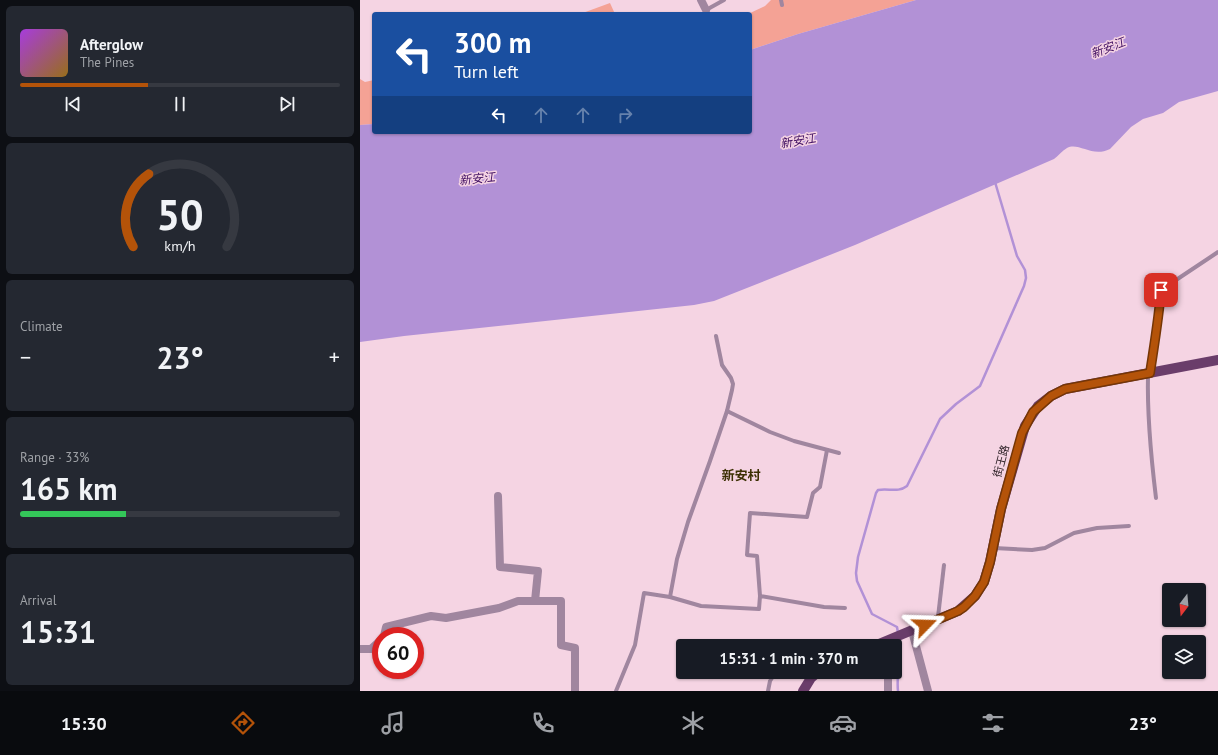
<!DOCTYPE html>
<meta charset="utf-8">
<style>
:root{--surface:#171b24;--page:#242831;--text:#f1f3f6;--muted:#9ea1a6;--line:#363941;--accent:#b45309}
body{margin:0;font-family:"PT Sans","Noto Sans SC",sans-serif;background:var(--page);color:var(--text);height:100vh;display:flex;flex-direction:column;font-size:15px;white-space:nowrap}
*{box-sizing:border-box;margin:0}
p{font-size:13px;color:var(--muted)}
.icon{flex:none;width:22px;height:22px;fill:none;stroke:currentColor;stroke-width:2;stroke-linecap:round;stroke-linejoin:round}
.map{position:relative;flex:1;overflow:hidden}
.side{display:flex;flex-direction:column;gap:6px;padding:6px;background:#0d0f14;width:360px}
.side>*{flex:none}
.banner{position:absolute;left:12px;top:12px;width:380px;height:122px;border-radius:4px;box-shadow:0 1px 3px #0004;background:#1a4fa0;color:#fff;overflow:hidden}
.needle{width:26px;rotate:196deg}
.controls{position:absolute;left:802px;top:583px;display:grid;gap:8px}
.controls a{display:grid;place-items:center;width:44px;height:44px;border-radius:4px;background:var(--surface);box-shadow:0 1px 3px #0004;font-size:20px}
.speed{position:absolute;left:12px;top:627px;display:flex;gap:8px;font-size:20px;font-weight:700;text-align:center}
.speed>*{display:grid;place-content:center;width:52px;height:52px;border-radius:50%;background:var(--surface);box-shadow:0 1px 3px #0004;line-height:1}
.speed .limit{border:6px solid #d22;background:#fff;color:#111}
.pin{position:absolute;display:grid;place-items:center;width:34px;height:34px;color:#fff;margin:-17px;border-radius:8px;box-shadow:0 2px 6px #0006}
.me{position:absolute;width:44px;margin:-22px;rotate:68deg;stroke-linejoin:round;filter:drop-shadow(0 0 3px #0008)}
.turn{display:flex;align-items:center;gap:14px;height:84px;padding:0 16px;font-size:18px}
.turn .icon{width:52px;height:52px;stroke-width:2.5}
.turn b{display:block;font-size:28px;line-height:34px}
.lanes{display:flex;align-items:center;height:38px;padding:0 16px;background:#0003;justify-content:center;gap:20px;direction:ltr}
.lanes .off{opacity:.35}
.big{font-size:30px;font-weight:700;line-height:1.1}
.side .widget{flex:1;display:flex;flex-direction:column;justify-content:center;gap:6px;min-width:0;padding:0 14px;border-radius:6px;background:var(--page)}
.side .dial{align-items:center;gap:0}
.dial svg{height:104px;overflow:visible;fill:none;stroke:var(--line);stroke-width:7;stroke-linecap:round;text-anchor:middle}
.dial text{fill:var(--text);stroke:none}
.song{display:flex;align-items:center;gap:12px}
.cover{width:48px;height:48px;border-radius:6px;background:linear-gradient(135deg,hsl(280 70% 55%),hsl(40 70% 35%))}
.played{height:4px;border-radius:2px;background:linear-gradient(90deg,var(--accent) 40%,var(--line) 40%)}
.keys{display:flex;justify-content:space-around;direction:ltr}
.heat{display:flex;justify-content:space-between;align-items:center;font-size:22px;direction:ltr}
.charge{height:6px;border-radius:3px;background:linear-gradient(90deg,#34c759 33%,var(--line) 0)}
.trip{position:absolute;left:316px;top:639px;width:226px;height:40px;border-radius:4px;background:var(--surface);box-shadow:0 1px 3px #0004;font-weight:700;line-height:40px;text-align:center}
.menu{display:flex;height:64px;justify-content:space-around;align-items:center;background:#090b0e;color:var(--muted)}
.menu .icon{width:28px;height:28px}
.menu .selected{color:var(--accent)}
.menu b{font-size:18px;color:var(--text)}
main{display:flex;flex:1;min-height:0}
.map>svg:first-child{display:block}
</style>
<main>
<section class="side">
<div class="widget">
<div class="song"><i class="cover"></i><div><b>Afterglow</b><p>The Pines</p></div></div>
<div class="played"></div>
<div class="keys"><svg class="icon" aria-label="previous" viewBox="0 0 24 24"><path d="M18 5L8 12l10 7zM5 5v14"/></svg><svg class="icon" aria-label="pause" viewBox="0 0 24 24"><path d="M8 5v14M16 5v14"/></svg><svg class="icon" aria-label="next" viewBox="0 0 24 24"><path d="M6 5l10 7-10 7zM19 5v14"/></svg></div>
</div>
<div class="widget dial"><svg viewBox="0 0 100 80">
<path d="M14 69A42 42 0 1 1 86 69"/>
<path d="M14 69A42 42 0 0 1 26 13" stroke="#b45309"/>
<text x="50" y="56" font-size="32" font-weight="700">50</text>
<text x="50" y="72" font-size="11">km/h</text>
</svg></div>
<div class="widget"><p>Climate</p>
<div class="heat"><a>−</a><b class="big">23°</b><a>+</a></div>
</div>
<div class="widget"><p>Range · 33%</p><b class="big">165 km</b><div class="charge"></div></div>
<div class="widget"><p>Arrival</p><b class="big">15:31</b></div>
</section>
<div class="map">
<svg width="858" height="691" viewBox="0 0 858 691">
<rect width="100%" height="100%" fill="#f5d4e3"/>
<!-- green -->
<g fill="#f4a295">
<path d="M 411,0 L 556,0 L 438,34 L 390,50 L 390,14 L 388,14 L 405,6 Z"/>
<path d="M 250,3 L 255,14 L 220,14 Z"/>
<path d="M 0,79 L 5,82 L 14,80 L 14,124 L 0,125 Z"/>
</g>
<!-- water -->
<path fill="#b291d6" d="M 556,0 L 858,0 L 858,91 L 819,102 L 803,113 L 783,119 L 771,127 L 750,149 C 732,158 719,142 707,148 C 702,151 698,156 694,159 L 495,245 L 354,301 L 334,305 L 44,336 L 0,342 L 0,125 L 14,124 L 14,132 L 390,132 L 390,50 L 438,34 Z"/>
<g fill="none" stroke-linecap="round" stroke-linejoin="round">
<!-- stream -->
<g stroke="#b291d6" stroke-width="2.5">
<path d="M 538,633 L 537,627 L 512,614 L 497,581 L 496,573 L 498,557 L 516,493 L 518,490 C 529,488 538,493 547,486 L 580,419 L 596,404 L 620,386 L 664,286 L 666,278 L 665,270 L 657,256 L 635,182"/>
<path d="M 538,691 C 536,673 542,656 539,638"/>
</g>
<!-- lane -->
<g stroke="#a0869f" stroke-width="4">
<path d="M 421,0 L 422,5"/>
<path d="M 346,10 L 364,0"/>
<path d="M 790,372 C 794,345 799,318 801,290 L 858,252"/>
<path d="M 788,375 C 787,416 791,457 796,498"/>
<path d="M 367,411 L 410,432 L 434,441 L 479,453"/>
<path d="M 634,548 L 672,550 L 685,548 L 714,533 L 737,528 L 769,526"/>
<path d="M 400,596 L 397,556 L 387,555 L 390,513 L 447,517 L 453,493 L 460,487 L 467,450"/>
<path d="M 310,597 L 341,606 L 399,609 L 400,596 L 464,607 L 485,608"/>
<path d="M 578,617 L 584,565"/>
<path d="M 256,691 L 275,645 L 284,593 L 310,597 L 317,559 L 328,522 L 350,461 L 367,411 L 372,390 L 373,384 L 371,378 L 362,365 L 356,336"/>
<path d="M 408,691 L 410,681 L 416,672"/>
</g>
<!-- street -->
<g stroke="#a0869f" stroke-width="8">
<path d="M 341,0 L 346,10"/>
<path d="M 138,496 L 140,567 L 178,571 L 175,601"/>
<path d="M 552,631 L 568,691"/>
<path d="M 24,636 L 26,627 L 71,616 L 86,618 L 139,608 L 158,601 L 201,601 L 201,645 L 215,648 L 215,691"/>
<path d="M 0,649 L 11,649 L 21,640"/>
<path d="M 528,672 L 528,691"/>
</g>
<!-- primary -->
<g stroke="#6a3d6a" stroke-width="10">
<path d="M 514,646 L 598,611 L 615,596 L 624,582 L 630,562 L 641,509 L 665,426 L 678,406 L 691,396 L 705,389 L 858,360"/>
<path d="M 443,691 L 451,678 L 458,672"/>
</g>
</g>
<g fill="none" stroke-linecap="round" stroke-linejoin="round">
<!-- route casing -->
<g stroke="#753606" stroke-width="10">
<path id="route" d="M 565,625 L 598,611 L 604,607 L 615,596 L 624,582 L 630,562 L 641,509 L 662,433 L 673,412 L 691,396 L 705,389 L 790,373 C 794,346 799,317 801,290"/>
</g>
<!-- route -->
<use href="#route" stroke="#b45309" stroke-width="7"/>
</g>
<g text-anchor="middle" stroke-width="3" stroke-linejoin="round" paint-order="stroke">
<!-- street labels -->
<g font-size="11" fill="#291d23" stroke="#f5d4e3">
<text transform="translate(641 461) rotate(-75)" y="4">街王路</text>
</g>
<!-- water labels -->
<g font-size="12" font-style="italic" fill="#3d0b5f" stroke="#f5d4e3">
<text transform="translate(748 48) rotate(-21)" y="4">新安江</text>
<text transform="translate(438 141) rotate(-10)" y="4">新安江</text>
<text transform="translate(117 179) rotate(-6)" y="4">新安江</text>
</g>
<!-- quarter labels -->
<g font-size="13" font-weight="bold" fill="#3c3004" stroke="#f5d4e3">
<text x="381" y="480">新安村</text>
</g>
</g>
</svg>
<div class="controls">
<a><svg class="needle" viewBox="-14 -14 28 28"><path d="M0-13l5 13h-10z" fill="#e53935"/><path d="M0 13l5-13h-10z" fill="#9ea1a6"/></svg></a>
<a><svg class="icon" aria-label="layers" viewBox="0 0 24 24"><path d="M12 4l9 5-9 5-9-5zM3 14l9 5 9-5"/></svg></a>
</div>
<div class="speed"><div class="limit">60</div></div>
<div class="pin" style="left:801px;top:290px;background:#d93025"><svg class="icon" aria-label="arrive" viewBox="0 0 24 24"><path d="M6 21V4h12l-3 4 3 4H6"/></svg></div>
<svg class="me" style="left:565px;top:625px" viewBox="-20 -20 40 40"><path d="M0-17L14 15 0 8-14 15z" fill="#b45309" stroke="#fff" stroke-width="4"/></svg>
<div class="trip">15:31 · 1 min · 370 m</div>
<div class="banner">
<div class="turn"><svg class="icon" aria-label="left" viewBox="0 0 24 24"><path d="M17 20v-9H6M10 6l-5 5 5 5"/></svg><div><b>300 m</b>Turn left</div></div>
<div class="lanes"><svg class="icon" aria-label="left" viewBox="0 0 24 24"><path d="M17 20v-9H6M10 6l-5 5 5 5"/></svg><svg class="icon off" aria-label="ahead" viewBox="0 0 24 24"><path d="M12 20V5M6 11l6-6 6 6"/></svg><svg class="icon off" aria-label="ahead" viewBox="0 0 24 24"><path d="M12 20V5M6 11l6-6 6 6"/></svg><svg class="icon off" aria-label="right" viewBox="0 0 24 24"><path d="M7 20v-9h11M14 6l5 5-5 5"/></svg></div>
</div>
</div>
</main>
<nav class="menu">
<b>15:30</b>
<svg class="icon selected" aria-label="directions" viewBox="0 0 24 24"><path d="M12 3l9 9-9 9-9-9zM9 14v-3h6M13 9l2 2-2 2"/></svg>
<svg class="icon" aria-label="music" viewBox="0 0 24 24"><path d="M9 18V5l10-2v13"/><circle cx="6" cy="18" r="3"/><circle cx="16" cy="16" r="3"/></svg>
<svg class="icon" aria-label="phone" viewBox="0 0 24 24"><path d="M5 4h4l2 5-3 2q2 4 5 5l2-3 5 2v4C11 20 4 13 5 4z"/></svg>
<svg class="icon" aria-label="climate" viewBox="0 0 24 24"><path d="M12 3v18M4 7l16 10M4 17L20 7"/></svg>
<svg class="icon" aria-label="car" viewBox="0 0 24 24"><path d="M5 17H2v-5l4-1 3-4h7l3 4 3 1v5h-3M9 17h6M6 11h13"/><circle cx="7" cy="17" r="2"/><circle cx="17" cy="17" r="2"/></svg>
<svg class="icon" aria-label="filters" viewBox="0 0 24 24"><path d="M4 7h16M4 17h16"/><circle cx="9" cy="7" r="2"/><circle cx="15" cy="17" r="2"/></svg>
<b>23°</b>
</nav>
